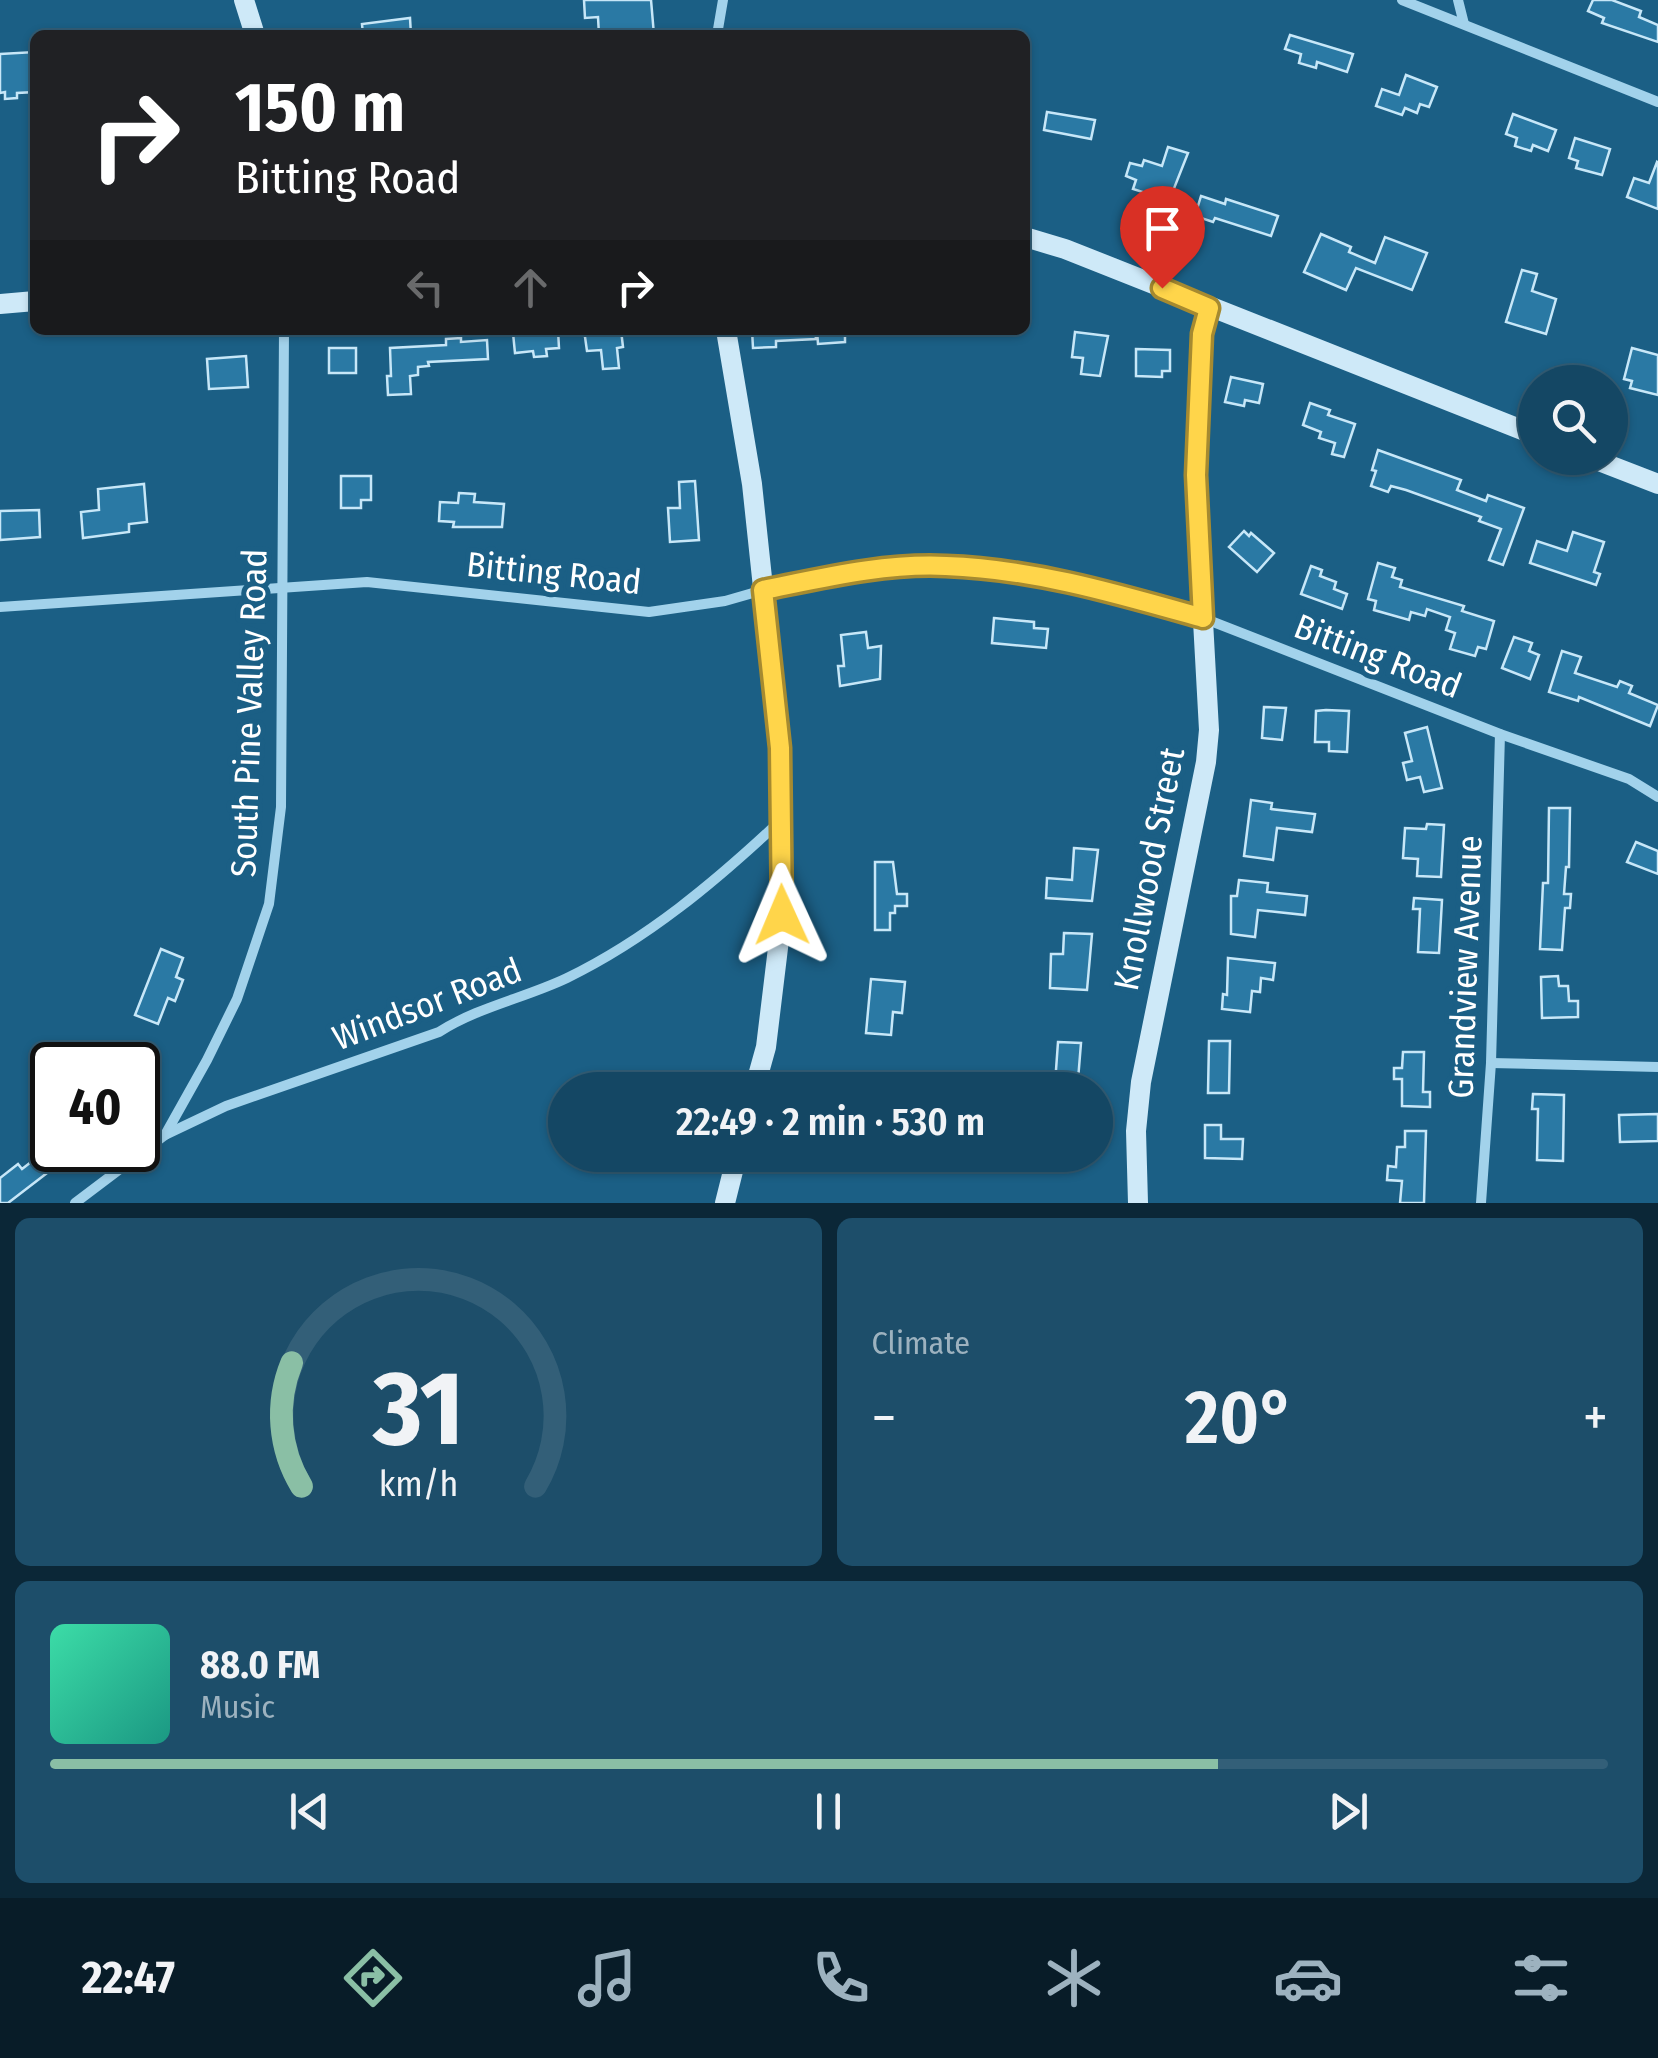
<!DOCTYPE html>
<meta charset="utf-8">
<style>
:root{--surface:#144764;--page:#1d4e6a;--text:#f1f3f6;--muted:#9db2bf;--line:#335f78;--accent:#8abfa5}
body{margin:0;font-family:"Fira Sans Condensed",sans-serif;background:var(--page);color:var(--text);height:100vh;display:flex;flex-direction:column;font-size:38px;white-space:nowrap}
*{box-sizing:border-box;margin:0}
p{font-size:32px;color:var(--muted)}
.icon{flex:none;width:55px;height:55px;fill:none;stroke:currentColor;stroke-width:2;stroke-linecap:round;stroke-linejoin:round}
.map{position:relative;height:1203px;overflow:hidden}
.sheet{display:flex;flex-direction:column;gap:15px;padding:15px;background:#0b2737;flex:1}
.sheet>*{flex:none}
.guide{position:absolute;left:30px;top:30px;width:1000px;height:305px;border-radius:15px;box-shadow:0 2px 8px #0004,0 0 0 2px var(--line);background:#202124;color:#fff;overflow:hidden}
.buttons{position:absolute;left:1518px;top:365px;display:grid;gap:20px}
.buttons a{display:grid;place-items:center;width:110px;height:110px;border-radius:50%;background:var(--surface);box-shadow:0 2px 8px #0004,0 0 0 2px var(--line);font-size:50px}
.speed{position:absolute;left:30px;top:1042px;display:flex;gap:20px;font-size:50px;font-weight:700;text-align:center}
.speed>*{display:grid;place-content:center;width:130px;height:130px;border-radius:50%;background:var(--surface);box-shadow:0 2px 8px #0004,0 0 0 2px var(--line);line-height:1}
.speed .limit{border:5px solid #111;border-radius:15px;background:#fff;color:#111}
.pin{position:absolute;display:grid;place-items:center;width:85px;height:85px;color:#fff;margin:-102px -42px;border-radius:50% 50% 50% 0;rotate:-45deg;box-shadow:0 0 10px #0007}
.pin .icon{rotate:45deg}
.me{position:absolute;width:110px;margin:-55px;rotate:359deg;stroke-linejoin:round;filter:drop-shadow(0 0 8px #0008)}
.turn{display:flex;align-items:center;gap:35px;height:210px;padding:0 40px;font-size:45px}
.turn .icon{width:130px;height:130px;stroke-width:2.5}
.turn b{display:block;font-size:70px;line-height:85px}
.lanes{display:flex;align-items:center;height:95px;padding:0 40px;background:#0003;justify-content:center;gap:50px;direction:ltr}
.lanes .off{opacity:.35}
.big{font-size:75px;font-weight:600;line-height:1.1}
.sheet .widget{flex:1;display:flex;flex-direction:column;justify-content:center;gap:15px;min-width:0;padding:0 35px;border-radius:15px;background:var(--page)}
.sheet .dial{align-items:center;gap:0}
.dial svg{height:260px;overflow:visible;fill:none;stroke:var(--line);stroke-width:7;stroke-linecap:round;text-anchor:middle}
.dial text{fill:var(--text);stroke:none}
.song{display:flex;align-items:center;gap:30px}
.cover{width:120px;height:120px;border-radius:15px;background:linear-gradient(135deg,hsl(160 70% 55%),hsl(170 70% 35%))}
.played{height:10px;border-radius:5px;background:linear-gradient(90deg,var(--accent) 75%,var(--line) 75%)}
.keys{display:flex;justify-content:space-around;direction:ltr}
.heat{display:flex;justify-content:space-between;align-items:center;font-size:55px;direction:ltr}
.sheet .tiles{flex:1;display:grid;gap:15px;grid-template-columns:1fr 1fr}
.widget:last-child{grid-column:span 2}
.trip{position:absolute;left:548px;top:1072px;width:565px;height:100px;border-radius:50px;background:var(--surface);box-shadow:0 2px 8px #0004,0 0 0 2px var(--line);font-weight:600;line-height:100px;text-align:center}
.menu{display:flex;height:160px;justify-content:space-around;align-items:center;background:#081c28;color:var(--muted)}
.menu .icon{width:70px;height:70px}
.menu .active{color:var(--accent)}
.menu b{font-size:45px;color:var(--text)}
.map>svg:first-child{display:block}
</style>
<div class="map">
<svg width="1658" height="1203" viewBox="0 0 1658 1203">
<rect width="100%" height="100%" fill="#1b5f85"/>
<!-- building -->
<g fill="#2a79a4" stroke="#c7e7f8" stroke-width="2.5">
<path d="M 584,0 L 651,0 L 654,35 L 599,35 L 598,17 L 585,18 Z"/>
<path d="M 1593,0 L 1612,0 L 1641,11 L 1639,17 L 1658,25 L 1658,42 L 1602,23 L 1604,18 L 1588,11 Z"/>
<path d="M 410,18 L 411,35 L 363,35 L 362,24 Z"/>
<path d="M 1290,35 L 1353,54 L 1347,72 L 1317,62 L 1316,68 L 1299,63 L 1301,54 L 1285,49 Z"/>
<path d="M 35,52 L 35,92 L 17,93 L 17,98 L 5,99 L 5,92 L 0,93 L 0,54 Z"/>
<path d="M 1406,75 L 1437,87 L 1429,107 L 1420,104 L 1417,113 L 1405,108 L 1402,115 L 1376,106 L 1382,89 L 1399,95 Z"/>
<path d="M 1047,112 L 1095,120 L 1091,139 L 1044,130 Z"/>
<path d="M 1513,114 L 1556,130 L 1548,151 L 1533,145 L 1531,151 L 1515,146 L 1517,138 L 1506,134 Z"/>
<path d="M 1575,138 L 1610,149 L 1602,175 L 1576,168 L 1578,161 L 1569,158 Z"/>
<path d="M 1168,147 L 1188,153 L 1171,196 L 1159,192 L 1158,197 L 1133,189 L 1136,180 L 1126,176 L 1130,163 L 1142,166 L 1144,160 L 1162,166 Z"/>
<path d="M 1657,162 L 1658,163 L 1658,209 L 1627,197 L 1634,178 L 1649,183 Z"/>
<path d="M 1201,196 L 1225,204 L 1226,199 L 1278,216 L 1271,236 L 1215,218 L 1213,222 L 1195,216 Z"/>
<path d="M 1321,234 L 1351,247 L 1349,252 L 1375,263 L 1385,237 L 1427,253 L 1412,290 L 1356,268 L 1346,290 L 1304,272 Z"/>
<path d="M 1522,270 L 1537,274 L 1532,291 L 1556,299 L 1546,334 L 1506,322 Z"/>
<path d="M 558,330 L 559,348 L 546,349 L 547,356 L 534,357 L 533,351 L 515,353 L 513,333 Z"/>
<path d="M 584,330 L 621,330 L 623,347 L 617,348 L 619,368 L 603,369 L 601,350 L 587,351 Z"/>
<path d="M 752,330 L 815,330 L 816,339 L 776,341 L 776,347 L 753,348 Z"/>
<path d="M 817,330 L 845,330 L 845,342 L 818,344 Z"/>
<path d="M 1075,332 L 1108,336 L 1100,376 L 1081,374 L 1083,358 L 1072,357 Z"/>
<path d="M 461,338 L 461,342 L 487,340 L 488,359 L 428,362 L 429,366 L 418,367 L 418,375 L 410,376 L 411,394 L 388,395 L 387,376 L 391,376 L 390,348 L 446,345 L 446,339 Z"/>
<rect x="329" y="348" width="27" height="25"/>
<path d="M 1632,348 L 1658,355 L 1658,395 L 1630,388 L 1632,381 L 1624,379 Z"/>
<path d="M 1136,349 L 1170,350 L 1170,371 L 1162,371 L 1162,377 L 1136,376 Z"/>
<path d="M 246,356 L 248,387 L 209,389 L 207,359 Z"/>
<path d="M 1231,377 L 1263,384 L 1259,403 L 1245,400 L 1244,406 L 1225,402 Z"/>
<path d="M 1310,403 L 1330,410 L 1328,415 L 1355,424 L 1344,457 L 1332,454 L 1335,443 L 1319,438 L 1321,432 L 1303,425 Z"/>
<path d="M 1378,450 L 1461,480 L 1457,490 L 1486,501 L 1488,495 L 1524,508 L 1503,565 L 1489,560 L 1501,529 L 1479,521 L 1481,517 L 1406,490 L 1391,486 L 1388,492 L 1371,486 L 1376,471 L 1372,470 Z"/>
<path d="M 341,476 L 371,476 L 371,500 L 361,500 L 361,508 L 341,508 Z"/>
<path d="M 695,481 L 699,540 L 670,542 L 668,508 L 680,508 L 679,482 Z"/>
<path d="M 144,484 L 147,522 L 129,524 L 129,532 L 83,538 L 81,512 L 99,510 L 98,489 Z"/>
<path d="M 459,493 L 475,494 L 474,502 L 504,504 L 502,527 L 453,527 L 454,522 L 439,521 L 440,502 L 458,503 Z"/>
<path d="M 39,510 L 40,537 L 0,540 L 0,511 Z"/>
<path d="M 1244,531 L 1249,536 L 1251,533 L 1274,553 L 1257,572 L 1229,547 Z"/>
<path d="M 1573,532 L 1604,542 L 1594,572 L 1600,574 L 1596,585 L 1530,563 L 1537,541 L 1567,551 Z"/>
<path d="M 1378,563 L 1395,568 L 1392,577 L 1402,580 L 1400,587 L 1464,606 L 1462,611 L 1494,621 L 1486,649 L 1478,647 L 1475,656 L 1450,649 L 1455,633 L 1446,630 L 1450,617 L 1427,609 L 1425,616 L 1411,612 L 1409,620 L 1374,610 L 1376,601 L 1368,599 Z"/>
<path d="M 1311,566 L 1322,570 L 1320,576 L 1336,582 L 1334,589 L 1347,594 L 1342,609 L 1301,594 Z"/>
<path d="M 994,618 L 1034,622 L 1034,628 L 1048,629 L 1046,648 L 992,643 Z"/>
<path d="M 866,632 L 868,648 L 881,646 L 880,679 L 840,686 L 838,666 L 844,666 L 841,635 Z"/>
<path d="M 1514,637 L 1532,643 L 1529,651 L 1539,655 L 1530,679 L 1502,668 Z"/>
<path d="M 1562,651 L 1581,657 L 1575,673 L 1617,687 L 1620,681 L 1632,686 L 1629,693 L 1658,705 L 1650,726 L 1579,697 L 1578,701 L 1549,692 Z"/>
<path d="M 1264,707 L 1286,708 L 1282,740 L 1262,738 Z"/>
<path d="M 1326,710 L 1349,711 L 1347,752 L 1329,751 L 1329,742 L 1315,742 L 1316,711 Z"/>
<path d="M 1427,727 L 1442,788 L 1424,792 L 1420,777 L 1407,780 L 1403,763 L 1412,761 L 1405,733 Z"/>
<path d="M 1251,800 L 1272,803 L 1271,809 L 1315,814 L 1312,832 L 1277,828 L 1273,860 L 1244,856 Z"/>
<path d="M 1549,808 L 1570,808 L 1569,867 L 1566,867 L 1564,894 L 1571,894 L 1570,908 L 1565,908 L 1562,950 L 1540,949 L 1543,883 L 1548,883 Z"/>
<path d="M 1427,824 L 1444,825 L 1441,877 L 1417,876 L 1418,859 L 1403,858 L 1405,828 L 1426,829 Z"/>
<path d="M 1636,842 L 1658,851 L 1658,874 L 1627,862 Z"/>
<path d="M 1074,848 L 1098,850 L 1092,901 L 1046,898 L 1047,878 L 1072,880 Z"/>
<path d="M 875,862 L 893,862 L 897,894 L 907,894 L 907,906 L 895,906 L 895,913 L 890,913 L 890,930 L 875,930 Z"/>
<path d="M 1239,880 L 1268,883 L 1267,892 L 1307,896 L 1305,915 L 1258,910 L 1255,937 L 1231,934 L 1231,896 L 1237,896 Z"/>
<path d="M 1414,898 L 1442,900 L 1439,953 L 1418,952 L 1420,909 L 1413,909 Z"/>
<path d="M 1064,933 L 1092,934 L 1087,990 L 1050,988 L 1051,954 L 1063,954 Z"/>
<path d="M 161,949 L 183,958 L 176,977 L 183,980 L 175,1001 L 168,998 L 158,1024 L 135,1015 Z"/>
<path d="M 1228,958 L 1275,963 L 1273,980 L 1261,978 L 1260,992 L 1252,991 L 1250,1012 L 1222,1009 L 1223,994 L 1227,995 Z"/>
<path d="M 1558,976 L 1559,986 L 1568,986 L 1569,1001 L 1578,1001 L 1578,1017 L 1542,1018 L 1541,977 Z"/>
<path d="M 871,979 L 905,982 L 902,1013 L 893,1012 L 891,1035 L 866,1033 Z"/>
<path d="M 1209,1041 L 1230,1041 L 1229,1093 L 1208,1093 Z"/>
<path d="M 132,1042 L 146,1055 L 137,1065 L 111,1065 Z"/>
<path d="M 1058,1042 L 1081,1043 L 1078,1080 L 1075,1080 L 1075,1085 L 1055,1084 Z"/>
<path d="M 1403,1052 L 1424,1052 L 1423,1092 L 1430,1092 L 1430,1107 L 1402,1106 L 1402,1079 L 1394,1079 L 1394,1068 L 1402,1068 Z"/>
<path d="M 839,1075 L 864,1079 L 862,1090 L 836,1090 Z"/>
<path d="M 1533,1094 L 1564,1095 L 1563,1161 L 1537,1160 L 1538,1109 L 1532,1109 Z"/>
<path d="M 1658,1114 L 1658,1141 L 1620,1142 L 1619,1115 Z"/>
<path d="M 1205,1125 L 1221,1125 L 1221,1139 L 1243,1139 L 1242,1159 L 1205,1158 Z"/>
<path d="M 1405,1131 L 1426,1131 L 1424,1203 L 1400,1203 L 1402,1181 L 1387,1180 L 1388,1166 L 1396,1167 L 1397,1147 L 1405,1147 Z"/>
<path d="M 35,1159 L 47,1173 L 8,1203 L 0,1203 L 0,1178 L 18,1164 L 22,1169 Z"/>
</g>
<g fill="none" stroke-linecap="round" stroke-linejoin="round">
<!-- street -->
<g stroke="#a2d2eb" stroke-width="10">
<path d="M 1402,0 L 1658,102"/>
<path d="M 1458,0 L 1464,24"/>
<path d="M 717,35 L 723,0"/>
<path d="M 0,607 L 367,582 L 649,612 L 725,601 L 763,590 L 877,569 L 945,566 L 1029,574 L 1099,588 L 1203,618 L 1500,734 L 1629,779 L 1658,797"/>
<path d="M 1491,1063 L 1658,1067"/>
<path d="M 165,1135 L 207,1060 L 237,999 L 269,904 L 281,807 L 284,330"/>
<path d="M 75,1203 L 165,1135 L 226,1106 L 439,1032 C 478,1007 525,998 567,978 C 647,939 715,882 779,822"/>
<path d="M 1481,1203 L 1491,1063 L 1500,734"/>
</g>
<!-- secondary -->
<g stroke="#cee9f8" stroke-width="20">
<path d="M 244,0 L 255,35"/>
<path d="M 1025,237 L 1065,249 L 1535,435"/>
<path d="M 0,304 L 35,301"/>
<path d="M 726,330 L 752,484 L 780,747 L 782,915 L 766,1047 L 754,1090"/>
<path d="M 1591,458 L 1658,484"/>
<path d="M 725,1203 L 737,1155"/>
<path d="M 1138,1203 L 1136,1131 L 1141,1082 L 1206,762 L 1209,730 L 1195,475 L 1202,334 L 1209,307"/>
</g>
</g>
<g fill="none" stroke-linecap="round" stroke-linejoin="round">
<!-- route casing -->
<g stroke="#a68a30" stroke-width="25">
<path id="route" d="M 782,915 L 780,748 L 763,590 C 823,578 884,563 946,566 C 1034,569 1118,594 1203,618 L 1196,475 L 1202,334 L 1209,308 L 1162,288"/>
</g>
<!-- route -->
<use href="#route" stroke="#ffd54a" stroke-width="18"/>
</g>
<g text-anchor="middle" stroke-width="10" stroke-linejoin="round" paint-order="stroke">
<!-- street labels -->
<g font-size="35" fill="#fff" stroke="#1b5f85">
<text transform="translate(554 573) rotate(6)" y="12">Bitting Road</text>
<text transform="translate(1378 656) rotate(21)" y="12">Bitting Road</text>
<text transform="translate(249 713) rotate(-88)" y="12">South Pine Valley Road</text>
<text transform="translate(1149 869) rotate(-79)" y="12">Knollwood Street</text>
<text transform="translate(1465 967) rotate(-88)" y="12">Grandview Avenue</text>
<text transform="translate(427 1004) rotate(-21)" y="12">Windsor Road</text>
</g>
</g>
</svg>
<div class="buttons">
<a><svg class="icon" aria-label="search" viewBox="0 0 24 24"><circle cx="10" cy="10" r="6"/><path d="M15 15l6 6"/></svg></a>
</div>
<div class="speed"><div class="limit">40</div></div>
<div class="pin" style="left:1162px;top:288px;background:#d93025"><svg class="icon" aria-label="arrive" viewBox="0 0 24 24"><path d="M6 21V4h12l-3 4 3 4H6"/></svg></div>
<svg class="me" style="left:782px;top:915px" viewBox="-20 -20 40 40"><path d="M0-17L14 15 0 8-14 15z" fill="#ffd54a" stroke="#fff" stroke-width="4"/></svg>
<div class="trip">22:49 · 2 min · 530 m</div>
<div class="guide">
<div class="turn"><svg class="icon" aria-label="right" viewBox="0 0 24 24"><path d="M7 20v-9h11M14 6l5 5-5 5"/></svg><div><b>150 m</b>Bitting Road</div></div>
<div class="lanes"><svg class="icon off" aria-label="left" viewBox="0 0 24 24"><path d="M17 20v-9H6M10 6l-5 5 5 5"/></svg><svg class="icon off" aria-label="ahead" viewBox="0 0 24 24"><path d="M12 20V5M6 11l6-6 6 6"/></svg><svg class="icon" aria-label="right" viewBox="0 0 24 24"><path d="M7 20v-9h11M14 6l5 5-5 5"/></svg></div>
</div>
</div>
<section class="sheet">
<div class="tiles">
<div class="widget dial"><svg viewBox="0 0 100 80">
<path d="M14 69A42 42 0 1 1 86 69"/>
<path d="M14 69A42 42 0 0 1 11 31" stroke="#8abfa5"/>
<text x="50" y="56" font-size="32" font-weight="700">31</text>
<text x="50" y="72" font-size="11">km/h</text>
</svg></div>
<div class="widget"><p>Climate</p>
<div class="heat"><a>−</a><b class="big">20°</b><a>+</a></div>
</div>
<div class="widget">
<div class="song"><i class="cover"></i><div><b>88.0 FM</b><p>Music</p></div></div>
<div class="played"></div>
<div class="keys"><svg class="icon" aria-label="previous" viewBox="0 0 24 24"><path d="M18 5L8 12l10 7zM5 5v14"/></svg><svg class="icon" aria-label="pause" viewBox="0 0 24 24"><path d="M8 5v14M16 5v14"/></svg><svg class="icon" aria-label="next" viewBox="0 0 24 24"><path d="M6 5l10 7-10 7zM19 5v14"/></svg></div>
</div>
</div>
</section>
<nav class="menu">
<b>22:47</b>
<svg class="icon active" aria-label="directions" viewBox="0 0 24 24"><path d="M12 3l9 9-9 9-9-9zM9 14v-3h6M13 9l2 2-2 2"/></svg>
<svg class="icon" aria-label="music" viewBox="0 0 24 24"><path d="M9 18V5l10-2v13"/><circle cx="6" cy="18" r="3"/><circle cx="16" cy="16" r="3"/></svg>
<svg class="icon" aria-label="phone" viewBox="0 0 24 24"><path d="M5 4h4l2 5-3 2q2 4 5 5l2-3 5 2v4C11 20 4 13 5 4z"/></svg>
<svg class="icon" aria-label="climate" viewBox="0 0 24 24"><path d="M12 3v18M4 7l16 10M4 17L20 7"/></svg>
<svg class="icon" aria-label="car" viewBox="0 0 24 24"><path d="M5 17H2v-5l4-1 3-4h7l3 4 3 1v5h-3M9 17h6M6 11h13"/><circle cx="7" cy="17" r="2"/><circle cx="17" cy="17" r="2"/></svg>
<svg class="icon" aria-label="filters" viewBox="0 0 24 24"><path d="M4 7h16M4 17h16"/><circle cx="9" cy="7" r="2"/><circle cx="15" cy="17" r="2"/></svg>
</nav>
